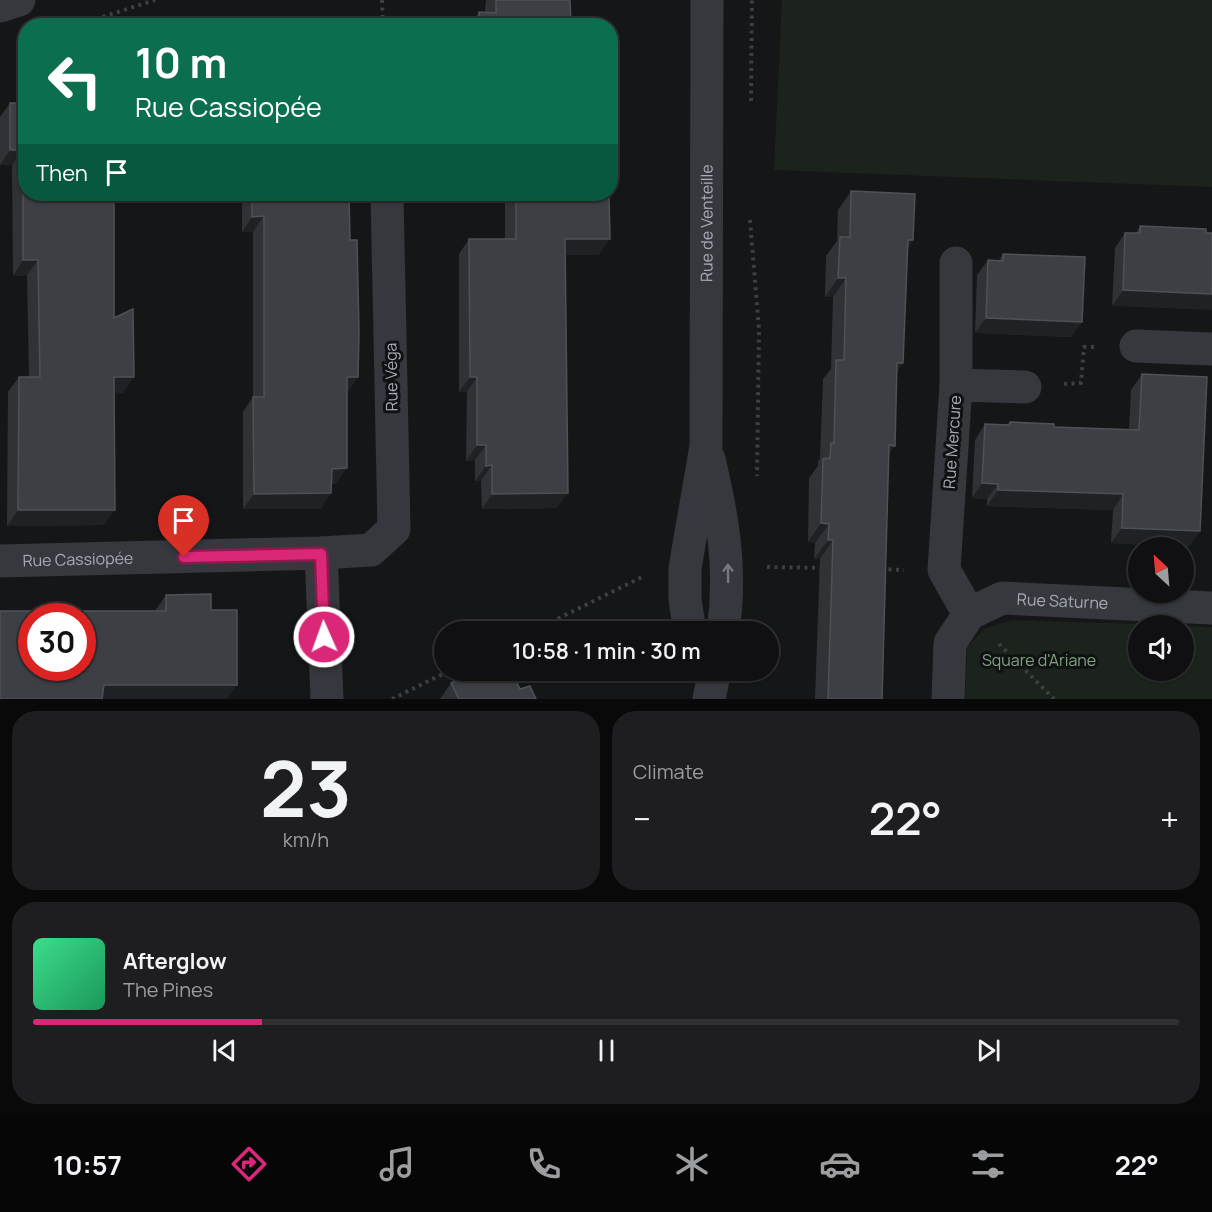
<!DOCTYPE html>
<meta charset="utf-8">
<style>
:root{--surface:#101012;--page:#1e1e20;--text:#f1f3f6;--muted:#9c9d9f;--line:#303032;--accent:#db2777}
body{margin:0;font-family:Manrope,sans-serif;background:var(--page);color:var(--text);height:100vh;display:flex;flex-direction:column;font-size:22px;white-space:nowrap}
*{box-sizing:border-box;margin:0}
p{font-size:20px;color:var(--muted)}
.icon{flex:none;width:33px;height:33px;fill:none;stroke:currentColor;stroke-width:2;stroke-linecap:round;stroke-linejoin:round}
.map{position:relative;height:699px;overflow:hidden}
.panel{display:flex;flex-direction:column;gap:12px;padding:12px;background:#09090a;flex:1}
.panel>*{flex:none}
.banner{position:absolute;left:18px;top:18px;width:600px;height:183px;border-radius:24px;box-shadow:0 2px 4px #0004,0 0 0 2px var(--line);background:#0b6e4f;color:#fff;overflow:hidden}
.needle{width:39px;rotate:334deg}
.buttons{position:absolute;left:1128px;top:537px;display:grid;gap:12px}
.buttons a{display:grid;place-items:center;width:66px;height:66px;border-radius:50%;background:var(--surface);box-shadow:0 2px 4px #0004,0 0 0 2px var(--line);font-size:30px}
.speed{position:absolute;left:18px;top:603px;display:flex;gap:12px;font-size:30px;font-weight:700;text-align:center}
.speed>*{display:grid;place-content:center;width:78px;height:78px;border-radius:50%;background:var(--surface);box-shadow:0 2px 4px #0004,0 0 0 2px var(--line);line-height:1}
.speed .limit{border:9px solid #d22;background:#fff;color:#111}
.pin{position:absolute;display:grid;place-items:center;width:51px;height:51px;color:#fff;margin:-62px -26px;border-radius:50% 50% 50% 0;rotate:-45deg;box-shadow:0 0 6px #0007}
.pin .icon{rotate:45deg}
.me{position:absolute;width:66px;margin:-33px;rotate:358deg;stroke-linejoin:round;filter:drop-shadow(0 0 4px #0008)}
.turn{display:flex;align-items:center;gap:21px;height:126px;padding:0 18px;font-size:27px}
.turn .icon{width:78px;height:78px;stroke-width:2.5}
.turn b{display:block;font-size:42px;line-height:51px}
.then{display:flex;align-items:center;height:57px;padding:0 18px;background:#0003;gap:12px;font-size:22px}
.big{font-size:45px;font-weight:600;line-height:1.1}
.panel .card{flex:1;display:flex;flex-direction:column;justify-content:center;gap:9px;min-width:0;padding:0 21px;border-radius:24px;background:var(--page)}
.panel .dial{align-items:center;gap:0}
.dial b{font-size:78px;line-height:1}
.song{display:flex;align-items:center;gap:18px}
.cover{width:72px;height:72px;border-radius:9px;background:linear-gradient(135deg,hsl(150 70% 55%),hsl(150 70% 35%))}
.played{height:6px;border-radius:3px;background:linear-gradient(90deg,var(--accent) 20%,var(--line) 20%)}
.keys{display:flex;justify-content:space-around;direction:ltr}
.heat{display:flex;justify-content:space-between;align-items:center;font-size:33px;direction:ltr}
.panel .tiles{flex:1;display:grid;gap:12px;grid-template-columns:1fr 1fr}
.card:last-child{grid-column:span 2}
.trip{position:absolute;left:434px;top:621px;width:345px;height:60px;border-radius:30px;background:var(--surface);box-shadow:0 2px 4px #0004,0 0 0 2px var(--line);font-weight:600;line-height:60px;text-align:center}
.tabs{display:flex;height:96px;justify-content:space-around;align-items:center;background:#060607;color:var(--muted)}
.tabs .icon{width:42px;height:42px}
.tabs .current{color:var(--accent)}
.tabs b{font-size:27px;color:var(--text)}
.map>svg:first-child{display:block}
</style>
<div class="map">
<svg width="1212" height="699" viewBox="0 0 1212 699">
<rect width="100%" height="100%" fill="#151618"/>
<!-- green -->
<g fill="#1b231c">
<path d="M 782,0 L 1212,0 L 1212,187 L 774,170 Z"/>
<path d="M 1012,620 L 1171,625 L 1138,626 L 1138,670 L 1184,670 L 1184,626 L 1212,627 L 1212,699 L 965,699 L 967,647 L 984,629 Z"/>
</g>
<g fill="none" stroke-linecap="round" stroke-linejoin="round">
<!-- path -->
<g stroke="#3c3f44" stroke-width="4" stroke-dasharray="3 4.5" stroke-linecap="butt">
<path d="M 382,0 L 383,26"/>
<path d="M 74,26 L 155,0"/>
<path d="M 751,101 L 752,0"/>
<path d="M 750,220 L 759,329 L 757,476"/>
<path d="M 1064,384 L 1081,383 L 1084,347 L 1095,347"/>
<path d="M 767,567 L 823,568"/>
<path d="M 881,569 L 904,570"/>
<path d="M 531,632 L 644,576"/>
<path d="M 999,644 L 1054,699"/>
<path d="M 392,699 L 451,670"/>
</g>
<!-- minor -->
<g stroke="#36383d" stroke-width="33">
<path d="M 0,6 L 19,0"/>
<path d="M 956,263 L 956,385 L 944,570 L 969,614"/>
<path d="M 1136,346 L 1212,349"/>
<path d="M 956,385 L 1025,387"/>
<path d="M 709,459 C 723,519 732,569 723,632"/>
<path d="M 321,553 L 327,699"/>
<path id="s1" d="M 0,561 L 321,553 L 371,550 L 394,529 L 387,194"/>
<path id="s2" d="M 690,632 L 685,600 L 685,568 L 706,446 L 707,0"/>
<path d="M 709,699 L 715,670"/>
<path id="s3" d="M 948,699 L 950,643 L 969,614 L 1002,598 L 1212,608"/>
</g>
</g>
<!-- wall -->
<g fill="#313236">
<path d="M 486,0 L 570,0 L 571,26 L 470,26 L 479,12 L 485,12 Z"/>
<path d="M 10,103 L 114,318 L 123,393 L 114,392 L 104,525 L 7,526 L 8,392 L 19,377 L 29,377 L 27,275 L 13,276 L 12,165 L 0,165 L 0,117 Z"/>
<path d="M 851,191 L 913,240 L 908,248 L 903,363 L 897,372 L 889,454 L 882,699 L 815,699 L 820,559 L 814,559 L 815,543 L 808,542 L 809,478 L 818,466 L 818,462 L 820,458 L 823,379 L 831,369 L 833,297 L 825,297 L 826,256 L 837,241 L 838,210 Z"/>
<path d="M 242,194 L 349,194 L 350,240 L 358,377 L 347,392 L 336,484 L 331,484 L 321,509 L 243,509 L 243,412 L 253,397 L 253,232 L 242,232 Z"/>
<path d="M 505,194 L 609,194 L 599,255 L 565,255 L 568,493 L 557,508 L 482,509 L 481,480 L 475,481 L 475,460 L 466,461 L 467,392 L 459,392 L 459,254 L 469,239 L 505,239 Z"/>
<path d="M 1140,226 L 1206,233 L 1112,306 L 1115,248 L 1125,233 L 1136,233 Z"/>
<path d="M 1003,254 L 1082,322 L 1071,337 L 975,333 L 977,275 L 988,260 L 999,260 Z"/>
<path d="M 1142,374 L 1189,547 L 1111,543 L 1113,510 L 987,506 L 987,499 L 972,498 L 975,440 L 985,424 L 1008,425 L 1010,422 L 1054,427 L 1129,429 L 1131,390 Z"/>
<path d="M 166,595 L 211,610 L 155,611 Z"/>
<path d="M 451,683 L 520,689 L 536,699 L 440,699 Z"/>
</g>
<!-- shaded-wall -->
<g fill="#202124">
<path d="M 10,150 L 23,150 L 12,165 L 0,165 Z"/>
<path d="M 264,216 L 253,232 L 242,232 L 252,217 Z"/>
<path d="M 565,239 L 610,239 L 599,255 L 554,255 Z"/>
<path d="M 908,240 L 913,240 L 900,259 Z"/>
<path d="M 23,260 L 38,260 L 27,275 L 13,276 Z"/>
<path d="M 838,278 L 846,278 L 833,297 L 825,297 Z"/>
<path d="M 1123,290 L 1212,294 L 1212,310 L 1112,306 Z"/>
<path d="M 986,318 L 1082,322 L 1071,337 L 975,333 Z"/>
<path d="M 897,363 L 903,363 L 890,382 Z"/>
<path d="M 114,377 L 134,377 L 123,393 L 103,392 Z"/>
<path d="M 347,377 L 358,377 L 348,392 L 336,392 Z"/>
<path d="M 470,377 L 477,377 L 467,392 L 459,392 Z"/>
<path d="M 477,445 L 486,445 L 475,460 L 466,461 Z"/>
<path d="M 889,445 L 895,446 L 882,465 Z"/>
<path d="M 492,465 L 481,480 L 475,481 L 486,466 Z"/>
<path d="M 347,468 L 336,484 L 321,484 L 332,469 Z"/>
<path d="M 982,483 L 998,484 L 987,499 L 972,498 Z"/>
<path d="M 998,490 L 1123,494 L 1113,510 L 987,506 Z"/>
<path d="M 331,493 L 321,509 L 243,509 L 254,494 Z"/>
<path d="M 568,493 L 557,508 L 482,509 L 492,494 Z"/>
<path d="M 18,510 L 115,510 L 104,525 L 7,526 Z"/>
<path d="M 821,523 L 829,524 L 815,543 L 808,542 Z"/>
<path d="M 1122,528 L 1200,531 L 1189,547 L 1111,543 Z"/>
<path d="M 828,540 L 833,540 L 820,559 L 814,559 Z"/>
<path d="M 104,685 L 237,685 L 227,699 L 94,699 Z"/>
</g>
<!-- building -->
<g fill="#3e3f44" stroke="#4e5156" stroke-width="1.5" fill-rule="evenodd">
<path d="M 496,0 L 570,0 L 571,26 L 479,26 L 479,12 L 496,13 Z"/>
<path d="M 10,103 L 26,103 L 26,194 L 114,194 L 114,318 L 133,309 L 134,377 L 114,377 L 115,510 L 18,510 L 19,377 L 40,377 L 38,260 L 23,260 L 23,150 L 10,150 Z"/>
<path d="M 851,191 L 915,194 L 913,240 L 908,240 L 903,363 L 897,363 L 895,446 L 889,445 L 882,699 L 828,699 L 833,540 L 828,540 L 829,524 L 821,523 L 823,459 L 830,458 L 831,443 L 834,443 L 836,360 L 844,360 L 846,278 L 838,278 L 840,237 L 850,237 Z"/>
<path d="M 252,194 L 349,194 L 350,240 L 357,240 L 359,332 L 358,377 L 347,377 L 347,468 L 332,469 L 331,493 L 254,494 L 253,397 L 264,397 L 264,216 L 252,217 Z"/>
<path d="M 516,194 L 609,194 L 610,239 L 565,239 L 568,493 L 492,494 L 492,465 L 486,466 L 486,445 L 477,445 L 477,377 L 470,377 L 469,239 L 516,239 Z"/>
<path d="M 1140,226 L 1206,229 L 1206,233 L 1212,233 L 1212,294 L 1123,290 L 1125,233 L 1140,233 Z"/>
<path d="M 1003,254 L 1085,257 L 1082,322 L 986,318 L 988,260 L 1003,261 Z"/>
<path d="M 1142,374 L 1207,377 L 1200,531 L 1122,528 L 1123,494 L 998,490 L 998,484 L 982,483 L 985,424 L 1009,425 L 1010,422 L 1054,424 L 1054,427 L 1139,430 Z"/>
<path d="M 211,594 L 211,610 L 237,610 L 237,685 L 104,685 L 102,699 L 0,699 L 0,611 L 166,611 L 166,595 ZM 32,616 L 82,616 L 82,668 L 32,668 Z"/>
<path d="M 477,670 L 511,670 L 520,689 L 530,686 L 536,699 L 459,699 L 451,683 Z"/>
</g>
<!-- one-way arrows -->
<defs><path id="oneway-shaft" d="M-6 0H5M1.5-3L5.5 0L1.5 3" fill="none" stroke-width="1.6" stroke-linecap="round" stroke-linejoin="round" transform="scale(1.5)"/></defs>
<use stroke="#747881" href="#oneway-shaft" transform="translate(728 573) rotate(-91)"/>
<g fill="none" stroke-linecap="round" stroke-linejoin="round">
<!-- route casing -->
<g stroke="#8e194d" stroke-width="15">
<path id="route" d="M 184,557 L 321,554 L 324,637"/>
</g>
<!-- route -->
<use href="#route" stroke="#db2777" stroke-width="10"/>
</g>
<g text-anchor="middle" stroke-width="6" stroke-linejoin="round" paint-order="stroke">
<!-- street labels -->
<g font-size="16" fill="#a7adb8" stroke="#101113">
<text dy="6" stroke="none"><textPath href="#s2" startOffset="411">Rue de Venteille</textPath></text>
<text transform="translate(391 377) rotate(-91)" y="6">Rue Véga</text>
<text transform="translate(952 442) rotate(-86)" y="6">Rue Mercure</text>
<text dy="6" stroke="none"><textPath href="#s1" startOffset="78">Rue Cassiopée</textPath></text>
<text dy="6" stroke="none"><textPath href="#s3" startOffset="188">Rue Saturne</textPath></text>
</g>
<!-- park labels -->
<g font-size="16" fill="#7ea37e" stroke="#101113">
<text x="1039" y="666">Square d'Ariane</text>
</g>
</g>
</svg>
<div class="buttons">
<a><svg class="needle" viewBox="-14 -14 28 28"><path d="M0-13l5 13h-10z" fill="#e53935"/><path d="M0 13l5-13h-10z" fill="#9c9d9f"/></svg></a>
<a><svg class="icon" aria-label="sound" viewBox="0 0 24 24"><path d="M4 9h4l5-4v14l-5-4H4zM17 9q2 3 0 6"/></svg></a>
</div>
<div class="speed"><div class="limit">30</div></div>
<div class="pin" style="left:184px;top:557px;background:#d93025"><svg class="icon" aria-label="arrive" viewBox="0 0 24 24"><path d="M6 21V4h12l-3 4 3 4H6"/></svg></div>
<svg class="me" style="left:324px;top:637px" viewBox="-20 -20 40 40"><circle r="17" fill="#db2777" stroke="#fff" stroke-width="3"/><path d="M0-11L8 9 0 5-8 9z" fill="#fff"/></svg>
<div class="trip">10:58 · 1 min · 30 m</div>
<div class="banner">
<div class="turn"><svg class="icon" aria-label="left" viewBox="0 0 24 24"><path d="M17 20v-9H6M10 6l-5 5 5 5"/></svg><div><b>10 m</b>Rue Cassiopée</div></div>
<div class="then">Then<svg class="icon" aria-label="arrive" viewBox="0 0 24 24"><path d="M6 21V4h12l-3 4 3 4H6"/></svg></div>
</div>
</div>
<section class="panel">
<div class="tiles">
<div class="card dial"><b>23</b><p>km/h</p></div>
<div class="card"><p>Climate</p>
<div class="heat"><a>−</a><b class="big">22°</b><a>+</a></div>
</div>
<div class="card">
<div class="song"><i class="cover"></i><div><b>Afterglow</b><p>The Pines</p></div></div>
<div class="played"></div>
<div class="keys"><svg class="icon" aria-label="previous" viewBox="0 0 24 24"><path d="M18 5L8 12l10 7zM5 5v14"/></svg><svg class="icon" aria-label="pause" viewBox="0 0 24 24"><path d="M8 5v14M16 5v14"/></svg><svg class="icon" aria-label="next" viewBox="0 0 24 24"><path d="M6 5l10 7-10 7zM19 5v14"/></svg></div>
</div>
</div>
</section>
<nav class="tabs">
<b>10:57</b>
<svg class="icon current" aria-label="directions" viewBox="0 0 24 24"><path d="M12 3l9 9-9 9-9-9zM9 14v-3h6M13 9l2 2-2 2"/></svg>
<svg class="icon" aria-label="music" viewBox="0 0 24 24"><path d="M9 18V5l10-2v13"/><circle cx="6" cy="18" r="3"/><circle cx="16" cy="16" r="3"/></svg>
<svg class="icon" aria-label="phone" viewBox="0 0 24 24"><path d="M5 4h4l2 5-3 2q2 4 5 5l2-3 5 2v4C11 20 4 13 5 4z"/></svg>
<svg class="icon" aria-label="climate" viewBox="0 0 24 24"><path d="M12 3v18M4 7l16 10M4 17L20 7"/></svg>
<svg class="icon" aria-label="car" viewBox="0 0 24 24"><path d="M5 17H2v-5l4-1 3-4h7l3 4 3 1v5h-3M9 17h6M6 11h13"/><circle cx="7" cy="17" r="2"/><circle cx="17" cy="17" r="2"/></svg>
<svg class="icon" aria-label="filters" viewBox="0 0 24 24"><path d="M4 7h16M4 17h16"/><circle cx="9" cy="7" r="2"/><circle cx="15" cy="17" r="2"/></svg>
<b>22°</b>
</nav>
